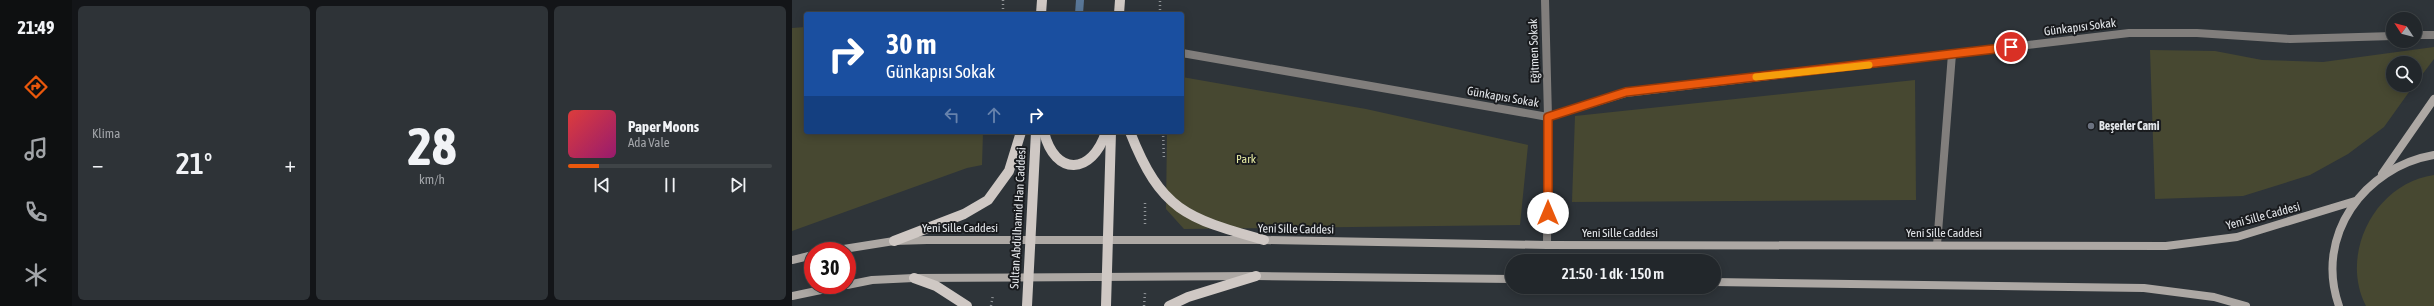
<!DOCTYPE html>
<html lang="tr">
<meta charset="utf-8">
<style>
:root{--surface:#22272b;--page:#2e3337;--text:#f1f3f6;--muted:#a2a5a9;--line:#3f4447;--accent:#ea580c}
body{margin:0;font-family:"Asap Condensed",sans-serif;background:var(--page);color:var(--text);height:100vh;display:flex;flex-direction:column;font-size:15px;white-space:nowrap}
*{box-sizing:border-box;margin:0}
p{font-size:13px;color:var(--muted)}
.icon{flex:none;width:22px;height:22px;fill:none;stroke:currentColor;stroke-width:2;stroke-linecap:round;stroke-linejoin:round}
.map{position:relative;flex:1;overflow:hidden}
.sheet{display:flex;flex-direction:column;gap:6px;padding:6px;background:#131518;width:720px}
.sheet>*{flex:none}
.guide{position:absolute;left:12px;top:12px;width:380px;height:122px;border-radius:4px;box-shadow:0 2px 10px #0003,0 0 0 1px var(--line);background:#1a4fa0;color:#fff;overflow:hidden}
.needle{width:26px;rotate:306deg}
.fabs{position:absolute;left:1594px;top:12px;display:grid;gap:8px}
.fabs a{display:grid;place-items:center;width:36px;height:36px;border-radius:50%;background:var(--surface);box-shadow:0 2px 10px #0003,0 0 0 1px var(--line);font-size:20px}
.speed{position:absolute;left:12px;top:242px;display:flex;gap:8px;font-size:20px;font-weight:700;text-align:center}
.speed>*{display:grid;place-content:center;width:52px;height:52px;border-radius:50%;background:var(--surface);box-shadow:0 2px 10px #0003,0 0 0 1px var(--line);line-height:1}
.speed .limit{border:6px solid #d22;background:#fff;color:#111}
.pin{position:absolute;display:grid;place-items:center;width:34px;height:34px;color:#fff;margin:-17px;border:2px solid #fff;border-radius:50%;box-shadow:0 1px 4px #0007}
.me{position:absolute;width:44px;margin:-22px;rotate:0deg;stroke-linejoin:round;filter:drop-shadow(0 0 3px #0008)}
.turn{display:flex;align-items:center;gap:14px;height:84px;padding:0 16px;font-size:18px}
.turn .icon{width:52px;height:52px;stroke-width:2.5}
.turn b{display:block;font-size:28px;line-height:34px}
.lanes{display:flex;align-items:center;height:38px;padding:0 16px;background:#0003;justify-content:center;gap:20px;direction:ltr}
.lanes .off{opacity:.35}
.big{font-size:30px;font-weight:600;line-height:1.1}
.sheet .tile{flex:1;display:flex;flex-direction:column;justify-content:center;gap:6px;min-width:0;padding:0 14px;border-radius:6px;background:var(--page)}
.sheet .dial{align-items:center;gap:0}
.dial b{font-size:52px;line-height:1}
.song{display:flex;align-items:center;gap:12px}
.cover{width:48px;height:48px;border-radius:6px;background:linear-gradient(135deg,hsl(0 70% 55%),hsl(320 70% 35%))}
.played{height:4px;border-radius:2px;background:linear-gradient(90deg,var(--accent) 15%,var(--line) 15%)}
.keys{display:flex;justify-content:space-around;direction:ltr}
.heat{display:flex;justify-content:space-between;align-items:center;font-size:22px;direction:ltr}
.sheet .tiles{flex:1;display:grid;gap:6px;grid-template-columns:repeat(3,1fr)}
.trip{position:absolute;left:713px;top:254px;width:216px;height:40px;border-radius:20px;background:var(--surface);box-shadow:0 2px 10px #0003,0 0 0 1px var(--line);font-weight:600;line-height:40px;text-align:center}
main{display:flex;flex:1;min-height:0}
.menu{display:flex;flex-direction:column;width:72px;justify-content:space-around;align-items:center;background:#0e1011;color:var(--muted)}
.menu .icon{width:28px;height:28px}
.menu .selected{color:var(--accent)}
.menu b{font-size:18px;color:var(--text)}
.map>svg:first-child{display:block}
</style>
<main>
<nav class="menu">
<b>21:49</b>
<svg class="icon selected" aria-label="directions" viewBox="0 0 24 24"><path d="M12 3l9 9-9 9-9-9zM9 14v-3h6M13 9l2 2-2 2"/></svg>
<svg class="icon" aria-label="music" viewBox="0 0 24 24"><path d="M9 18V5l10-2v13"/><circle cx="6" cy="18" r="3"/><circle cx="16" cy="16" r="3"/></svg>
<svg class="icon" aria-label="phone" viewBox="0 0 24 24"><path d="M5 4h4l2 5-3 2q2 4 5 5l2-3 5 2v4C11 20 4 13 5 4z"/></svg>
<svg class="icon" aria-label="climate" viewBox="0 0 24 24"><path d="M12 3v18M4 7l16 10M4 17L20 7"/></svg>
</nav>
<section class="sheet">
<div class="tiles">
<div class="tile"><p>Klima</p>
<div class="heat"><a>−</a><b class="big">21°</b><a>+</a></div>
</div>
<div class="tile dial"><b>28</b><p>km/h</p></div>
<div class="tile">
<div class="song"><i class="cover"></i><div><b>Paper Moons</b><p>Ada Vale</p></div></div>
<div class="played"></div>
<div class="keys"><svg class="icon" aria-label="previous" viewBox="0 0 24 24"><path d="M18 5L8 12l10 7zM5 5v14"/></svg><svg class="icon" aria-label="pause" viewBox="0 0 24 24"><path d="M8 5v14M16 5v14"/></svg><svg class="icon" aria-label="next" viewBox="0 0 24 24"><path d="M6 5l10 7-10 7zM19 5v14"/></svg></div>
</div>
</div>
</section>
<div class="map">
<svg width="1642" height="306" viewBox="0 0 1642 306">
<rect width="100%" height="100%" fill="#2e3439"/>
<!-- green -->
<g fill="#474831">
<path d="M 14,27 L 14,132 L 191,132 L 190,165 L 175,168 L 0,231 L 0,28 Z"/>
<path d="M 1642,47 L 1642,59 L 1623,84 L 1623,63 L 1601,63 L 1601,85 L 1622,85 L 1592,127 L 1556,154 L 1518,175 L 1451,196 L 1363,199 L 1358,50 L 1423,51 L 1470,60 L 1531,62 Z"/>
<path d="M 390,77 L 574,109 L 736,145 L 728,225 L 392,229 L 374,209 L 375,132 L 390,132 Z"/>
<path d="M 1123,80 L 1124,200 L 780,202 L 783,116 Z"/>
<path d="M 1642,175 L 1642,306 L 1574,306 C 1547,254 1583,183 1642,175 Z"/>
</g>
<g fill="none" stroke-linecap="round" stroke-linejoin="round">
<!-- stream -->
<path stroke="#587697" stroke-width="8" d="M 287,14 L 288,0"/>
<!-- path -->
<g stroke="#919599" stroke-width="2.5" stroke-dasharray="1 3" stroke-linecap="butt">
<path d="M 211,0 L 211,14"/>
<path d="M 368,14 L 368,0"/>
<path d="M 371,132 L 372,160"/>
<path d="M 353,224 L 353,201"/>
<path d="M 199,306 L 201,295"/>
<path d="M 352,306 L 353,293"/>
</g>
<!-- street -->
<g stroke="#817e7c" stroke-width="8">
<path d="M 753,0 L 756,117 L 755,245"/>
<path d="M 1623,35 L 1642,35"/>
<path d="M 390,53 L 756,117 L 834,93 L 1337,33 L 1405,33 L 1498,39 L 1601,36"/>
<path d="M 1145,245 L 1160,54"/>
</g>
<!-- secondary -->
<g stroke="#ada8a4" stroke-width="8">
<path d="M 1590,174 L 1642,99"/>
<path d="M 39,251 L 102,241 L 135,240 L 472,240 L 755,245 L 1374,246 L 1445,237 L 1563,201"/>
<path d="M 0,260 L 21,255"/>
<path d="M 922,282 L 1352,288 L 1422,297 L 1454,306"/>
<path d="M 55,285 L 80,280 L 122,278 L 464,276 L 720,279"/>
<path d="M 0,296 L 53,285"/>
<path d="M 1547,306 C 1522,236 1572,167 1642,155"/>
</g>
<!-- primary -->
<g stroke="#cfc8c4" stroke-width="10">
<path d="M 249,14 L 250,0"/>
<path d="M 327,14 L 328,0"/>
<path d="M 252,132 C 263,177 300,175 314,132"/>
<path d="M 338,132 C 369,211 394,218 472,240"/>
<path d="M 102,241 L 172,214 L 196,200 L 217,171 L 229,132"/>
<path d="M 122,278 L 144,286 L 175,306"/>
<path d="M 235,306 L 244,132"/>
<path d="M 314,306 L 319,132"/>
<path d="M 377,306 L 396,297 L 464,276"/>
</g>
</g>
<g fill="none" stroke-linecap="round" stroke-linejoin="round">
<!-- route casing -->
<g stroke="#983908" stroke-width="10">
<path id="route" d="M 756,213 L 756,117 L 834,92 L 1219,47"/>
</g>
<!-- route -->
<use href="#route" stroke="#ea580c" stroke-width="7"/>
<!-- slow -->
<path stroke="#f59e0b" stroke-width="7" d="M 964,77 L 1077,65"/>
</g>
<!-- markers -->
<circle fill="#6b7280" stroke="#191b1e" stroke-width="1.5" cx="1299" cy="126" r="4"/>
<g text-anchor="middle" stroke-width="4" stroke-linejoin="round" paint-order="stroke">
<!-- street labels -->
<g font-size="12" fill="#e2e5e9" stroke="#191b1e">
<text transform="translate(1288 27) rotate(-7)" y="4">Günkapısı Sokak</text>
<text transform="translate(742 51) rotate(-92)" y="4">Eğitmen Sokak</text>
<text transform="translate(711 97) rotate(10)" y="4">Günkapısı Sokak</text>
<text transform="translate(1471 216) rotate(-15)" y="4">Yeni Sille Caddesi</text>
<text transform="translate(226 218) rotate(-87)" y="4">Sultan Abdülhamid Han Caddesi</text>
<text x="168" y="232">Yeni Sille Caddesi</text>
<text transform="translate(504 229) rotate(1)" y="4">Yeni Sille Caddesi</text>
<text x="828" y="237">Yeni Sille Caddesi</text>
<text x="1152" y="237">Yeni Sille Caddesi</text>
</g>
<!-- poi labels -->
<g font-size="12" font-weight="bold" fill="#e2e5e9" stroke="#191b1e" text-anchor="start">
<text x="1307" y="130">Beşerler Cami</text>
</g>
<!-- park labels -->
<g font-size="12" fill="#e6eba3" stroke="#191b1e">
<text x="454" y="163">Park</text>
</g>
</g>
</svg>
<div class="fabs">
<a><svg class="needle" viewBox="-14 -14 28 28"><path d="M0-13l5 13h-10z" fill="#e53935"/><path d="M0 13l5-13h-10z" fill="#a2a5a9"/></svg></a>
<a><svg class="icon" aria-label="search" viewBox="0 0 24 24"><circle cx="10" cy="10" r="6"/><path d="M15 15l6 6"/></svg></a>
</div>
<div class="speed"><div class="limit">30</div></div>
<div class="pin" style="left:1219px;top:47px;background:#d93025"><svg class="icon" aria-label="arrive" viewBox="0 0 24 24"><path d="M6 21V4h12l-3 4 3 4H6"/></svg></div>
<svg class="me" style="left:756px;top:213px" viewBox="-20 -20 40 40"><circle r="19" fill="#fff"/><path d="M0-13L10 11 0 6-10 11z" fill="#ea580c"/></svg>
<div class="trip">21:50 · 1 dk · 150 m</div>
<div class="guide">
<div class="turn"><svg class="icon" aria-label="right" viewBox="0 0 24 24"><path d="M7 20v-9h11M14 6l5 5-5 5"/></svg><div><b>30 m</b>Günkapısı Sokak</div></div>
<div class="lanes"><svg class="icon off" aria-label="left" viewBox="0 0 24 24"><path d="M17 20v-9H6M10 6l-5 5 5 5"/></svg><svg class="icon off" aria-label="ahead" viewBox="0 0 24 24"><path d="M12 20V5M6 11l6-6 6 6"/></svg><svg class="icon" aria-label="right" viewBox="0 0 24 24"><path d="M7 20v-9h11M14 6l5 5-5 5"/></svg></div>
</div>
</div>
</main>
